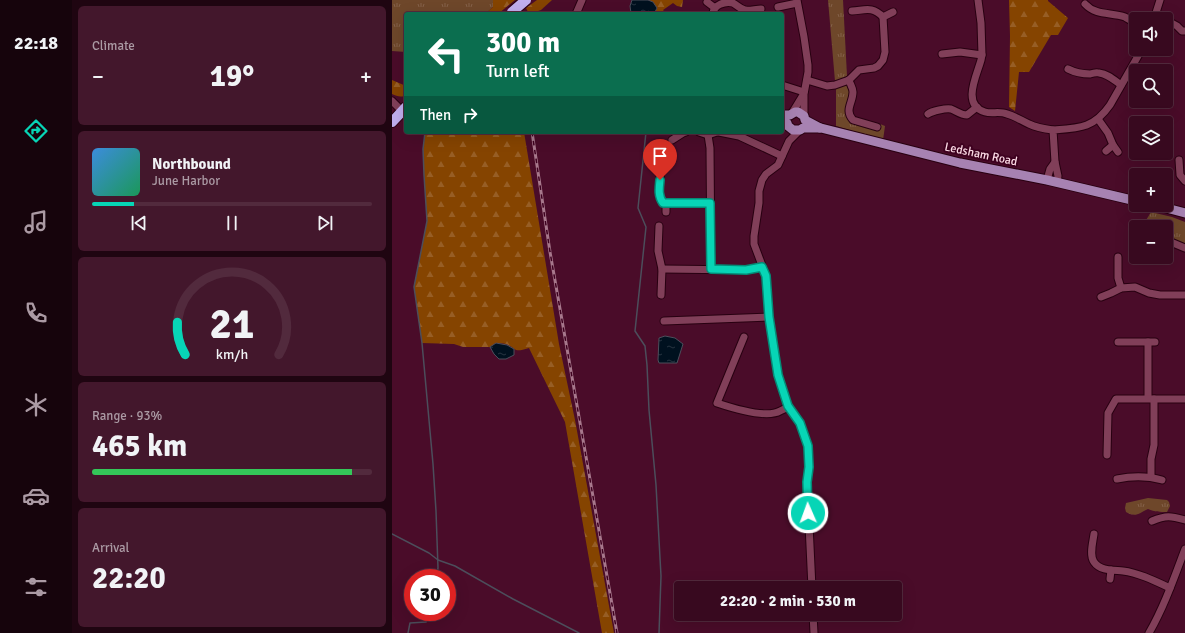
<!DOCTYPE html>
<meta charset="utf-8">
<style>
:root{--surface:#38091f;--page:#43172c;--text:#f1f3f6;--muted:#ab9aa4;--line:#522a3d;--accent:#07d5b6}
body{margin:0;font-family:Signika,sans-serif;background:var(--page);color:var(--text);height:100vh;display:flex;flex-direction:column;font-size:15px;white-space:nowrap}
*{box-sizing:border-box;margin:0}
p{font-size:13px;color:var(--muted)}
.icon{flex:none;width:22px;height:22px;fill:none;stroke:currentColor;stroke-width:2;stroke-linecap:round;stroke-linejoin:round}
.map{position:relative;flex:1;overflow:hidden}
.drawer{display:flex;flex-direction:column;gap:6px;padding:6px;background:#1f0511;width:320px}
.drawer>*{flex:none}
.guide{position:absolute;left:12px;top:12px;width:380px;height:122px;border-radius:4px;box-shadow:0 4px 16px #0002,0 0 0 1px var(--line);background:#0b6e4f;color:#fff;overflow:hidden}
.fabs{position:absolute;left:737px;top:12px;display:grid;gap:8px}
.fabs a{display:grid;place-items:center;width:44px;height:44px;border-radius:4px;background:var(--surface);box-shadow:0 4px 16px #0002,0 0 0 1px var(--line);font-size:20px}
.speed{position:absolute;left:12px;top:569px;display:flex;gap:8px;font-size:20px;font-weight:700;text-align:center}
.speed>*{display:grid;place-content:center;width:52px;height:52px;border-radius:50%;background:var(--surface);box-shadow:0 4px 16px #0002,0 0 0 1px var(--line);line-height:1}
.speed .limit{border:6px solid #d22;background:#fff;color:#111}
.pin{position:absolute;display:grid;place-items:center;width:34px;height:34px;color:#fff;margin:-41px -17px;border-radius:50% 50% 50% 0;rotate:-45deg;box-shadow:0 0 4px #0007}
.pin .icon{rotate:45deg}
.me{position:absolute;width:44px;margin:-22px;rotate:358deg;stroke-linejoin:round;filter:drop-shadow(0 0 3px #0008)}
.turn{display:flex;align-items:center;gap:14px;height:84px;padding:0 16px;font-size:18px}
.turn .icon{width:52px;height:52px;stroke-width:2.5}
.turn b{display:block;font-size:28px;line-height:34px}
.then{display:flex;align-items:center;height:38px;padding:0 16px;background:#0003;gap:8px;font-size:15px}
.big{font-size:30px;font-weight:800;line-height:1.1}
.drawer .card{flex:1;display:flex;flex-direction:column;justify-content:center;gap:6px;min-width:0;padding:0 14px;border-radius:6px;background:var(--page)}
.drawer .dial{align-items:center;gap:0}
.dial svg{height:104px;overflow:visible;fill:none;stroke:var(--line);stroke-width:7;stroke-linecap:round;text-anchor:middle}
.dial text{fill:var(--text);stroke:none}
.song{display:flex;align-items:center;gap:12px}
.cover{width:48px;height:48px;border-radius:6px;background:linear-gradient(135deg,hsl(210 70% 55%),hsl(150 70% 35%))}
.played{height:4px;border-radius:2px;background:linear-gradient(90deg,var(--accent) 15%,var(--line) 15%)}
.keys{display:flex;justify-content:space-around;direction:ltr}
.heat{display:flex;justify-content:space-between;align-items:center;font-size:22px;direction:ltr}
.charge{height:6px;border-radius:3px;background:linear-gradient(90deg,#34c759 93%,var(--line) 0)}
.trip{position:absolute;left:282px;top:581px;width:228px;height:40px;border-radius:4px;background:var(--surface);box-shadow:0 4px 16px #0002,0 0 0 1px var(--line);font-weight:800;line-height:40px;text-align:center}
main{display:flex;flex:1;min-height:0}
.menu{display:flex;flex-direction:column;width:72px;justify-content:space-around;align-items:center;background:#16040c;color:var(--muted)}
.menu .icon{width:28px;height:28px}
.menu .selected{color:var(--accent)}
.menu b{font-size:18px;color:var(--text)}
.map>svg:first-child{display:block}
</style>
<main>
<nav class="menu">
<b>22:18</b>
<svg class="icon selected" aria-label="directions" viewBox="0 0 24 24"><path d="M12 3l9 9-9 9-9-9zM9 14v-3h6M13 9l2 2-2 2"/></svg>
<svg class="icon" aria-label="music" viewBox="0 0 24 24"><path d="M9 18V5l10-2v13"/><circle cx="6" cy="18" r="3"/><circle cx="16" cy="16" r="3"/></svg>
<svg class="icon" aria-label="phone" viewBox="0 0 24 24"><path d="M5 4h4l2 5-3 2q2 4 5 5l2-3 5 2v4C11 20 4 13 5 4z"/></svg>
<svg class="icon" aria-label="climate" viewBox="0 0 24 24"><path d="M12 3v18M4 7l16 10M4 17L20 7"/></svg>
<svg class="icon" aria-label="car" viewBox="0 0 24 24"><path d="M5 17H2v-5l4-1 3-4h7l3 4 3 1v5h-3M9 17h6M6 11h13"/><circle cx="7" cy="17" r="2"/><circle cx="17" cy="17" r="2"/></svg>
<svg class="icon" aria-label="filters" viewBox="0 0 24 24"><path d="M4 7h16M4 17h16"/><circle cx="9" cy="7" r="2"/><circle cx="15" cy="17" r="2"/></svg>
</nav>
<section class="drawer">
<div class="card"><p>Climate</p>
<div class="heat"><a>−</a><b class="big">19°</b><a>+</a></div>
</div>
<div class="card">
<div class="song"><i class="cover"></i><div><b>Northbound</b><p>June Harbor</p></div></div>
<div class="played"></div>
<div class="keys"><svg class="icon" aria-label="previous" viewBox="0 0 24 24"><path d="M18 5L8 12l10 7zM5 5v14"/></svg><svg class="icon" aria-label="pause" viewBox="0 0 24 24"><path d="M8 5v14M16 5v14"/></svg><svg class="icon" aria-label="next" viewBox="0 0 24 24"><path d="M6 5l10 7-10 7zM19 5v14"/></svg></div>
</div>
<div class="card dial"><svg viewBox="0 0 100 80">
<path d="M14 69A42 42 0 1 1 86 69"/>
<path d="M14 69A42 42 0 0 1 8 44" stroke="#07d5b6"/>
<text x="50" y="56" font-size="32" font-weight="700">21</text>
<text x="50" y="72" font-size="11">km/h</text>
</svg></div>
<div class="card"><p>Range · 93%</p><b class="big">465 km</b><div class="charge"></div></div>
<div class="card"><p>Arrival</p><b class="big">22:20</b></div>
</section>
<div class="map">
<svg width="793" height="633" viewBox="0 0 793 633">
<defs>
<pattern id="grass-tufts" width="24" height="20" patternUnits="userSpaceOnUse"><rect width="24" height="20" fill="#6e472a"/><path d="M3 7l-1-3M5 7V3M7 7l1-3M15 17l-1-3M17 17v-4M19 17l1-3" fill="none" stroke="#846149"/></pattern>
<pattern id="forest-firs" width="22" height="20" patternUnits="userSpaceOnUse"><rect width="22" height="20" fill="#854400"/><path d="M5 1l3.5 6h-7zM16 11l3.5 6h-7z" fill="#975e25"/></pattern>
<pattern id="water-ripples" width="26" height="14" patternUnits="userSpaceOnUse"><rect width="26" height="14" fill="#00111f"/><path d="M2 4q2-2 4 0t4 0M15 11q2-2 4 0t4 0" fill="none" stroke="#263340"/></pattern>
</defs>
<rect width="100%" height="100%" fill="#4a0c29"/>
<!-- grass -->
<g fill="url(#grass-tufts)">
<path d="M 0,0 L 101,0 L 101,7 L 93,14 L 14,14 L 14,52 L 0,51 Z"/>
<path d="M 436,0 L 451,0 L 455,76 L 449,80 L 443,81 Z"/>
<path d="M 454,84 C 461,93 459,110 460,122 L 482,130 L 484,130 L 488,124 L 493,126 L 491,140 L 444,126 L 444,88 Z"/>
<path d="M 759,212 L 780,217 L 793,222 L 793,246 L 774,237 L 774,227 L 750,227 Z"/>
<path d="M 756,498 L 775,500 L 777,502 L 778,506 L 775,512 C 768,512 763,512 756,509 C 747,513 744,518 734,512 L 733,508 L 734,503 Z"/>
</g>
<!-- forest -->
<g fill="url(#forest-firs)">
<path d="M 101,0 L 123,0 L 106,14 L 93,14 L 101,7 Z"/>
<path d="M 145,0 L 160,0 L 149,10 L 137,14 L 134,8 Z"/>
<path d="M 256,0 L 291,0 L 290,7 L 285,6 L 281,3 L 271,10 L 274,14 L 262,14 L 265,8 L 261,2 Z"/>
<path d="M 617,0 L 656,0 L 656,1 L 676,18 L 666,35 L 659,35 L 637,72 L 627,72 L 623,111 L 617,107 L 618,36 Z"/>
<path d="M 0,80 L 14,86 L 14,95 C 9,98 5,96 0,94 Z"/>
<path d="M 33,132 L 132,132 L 167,344 L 183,420 L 222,633 L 210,633 L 173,422 L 137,348 C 121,353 126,349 114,344 C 111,343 107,343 104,343 L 98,347 L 71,347 L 62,344 L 30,343 L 22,287 L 35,221 L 32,175 L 31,149 Z"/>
</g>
<!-- water -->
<g fill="url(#water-ripples)" stroke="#4c4e5b">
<path d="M 240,0 L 256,0 L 261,2 L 265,8 L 262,14 L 239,13 L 238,6 Z"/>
<path d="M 273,336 L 283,338 L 291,344 L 285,363 L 267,363 L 266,360 L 267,338 Z"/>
<path d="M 104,343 L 115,345 L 122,349 L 122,355 L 114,359 L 107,359 L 102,354 L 98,347 Z"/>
</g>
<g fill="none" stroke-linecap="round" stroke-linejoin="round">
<!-- stream -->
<g stroke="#4c4e5b" stroke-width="1.5">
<path d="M 33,132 L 31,149 L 32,175 L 35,221 L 22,287 L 30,343 L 41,464 L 44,511 L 46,568 L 44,578"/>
<path d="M 254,132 L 246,208 L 254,227 L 243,331 L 253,346 L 255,365 L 257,410 L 264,485 L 269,576 L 267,633"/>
<path d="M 0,534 L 37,553 L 46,560 L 63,566 L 121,599 L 187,633"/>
<path d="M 16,633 L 18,623 L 34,622 L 36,612"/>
</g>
<!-- minor casing -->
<g stroke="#280011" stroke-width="9">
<g id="minor">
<path d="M 405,0 L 412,37 L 416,65 L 416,72 L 412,94 L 412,116"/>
<path d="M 586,0 L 589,23 L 590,55 L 589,60 C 585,75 569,105 593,112 C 600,114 608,111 615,114 C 623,116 630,121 637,124 C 645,128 653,129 661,130"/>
<path d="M 315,2 L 323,8"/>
<path d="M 693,4 C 704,16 719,12 733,17 C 736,19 740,21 744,24"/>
<path d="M 386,7 L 405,3"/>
<path d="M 460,11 C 474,10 480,6 491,17"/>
<path d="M 184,14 L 190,0"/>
<path d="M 321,14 C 321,5 333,1 341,3 C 345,5 348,9 353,10 C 357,11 364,9 369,9"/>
<path d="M 762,19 L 768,0"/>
<path d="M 774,20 L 785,26 L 790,31 L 793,31"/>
<path d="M 550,54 L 568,52 L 590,55"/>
<path d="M 676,69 C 682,72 691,74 698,74 C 701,73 704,72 707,73 C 716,74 722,80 729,85"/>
<path d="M 415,80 L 435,86 L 443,85 L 457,80 L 467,70 L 482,68 L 486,66 L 491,60 L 493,52 L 491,17 L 501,12"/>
<path d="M 457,80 C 458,84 461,88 461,92 C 461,103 452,110 461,120 L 485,127"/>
<path d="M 390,85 L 412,92"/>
<path d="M 774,85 L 776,84"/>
<path d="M 0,101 L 10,111"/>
<path d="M 400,113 L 411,95"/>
<path d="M 536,114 C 540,111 554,108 559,109 C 565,111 568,115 575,115 L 585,107"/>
<path d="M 706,119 L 716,133 L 721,145 L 726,152"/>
<path d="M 408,130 L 397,141 L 386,165 L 374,174 L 370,180 L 367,191 L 367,203 L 362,236 L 362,244 L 374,276 L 377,317 L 386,375 L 396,406 L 408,423 L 416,445 L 417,467 L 415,482 L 420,588"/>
<path d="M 307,132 L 316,135 L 325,132"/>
<path d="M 327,132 L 347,136 L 390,156"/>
<path d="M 316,135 L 318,148 L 319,269"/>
<path d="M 280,140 L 291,133 L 294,132"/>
<path d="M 714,151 L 721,145"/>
<path d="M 787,160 L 788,175 L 793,181"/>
<path d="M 663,162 L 661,130 C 688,128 702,128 718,105 L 750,49"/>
<path d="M 269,170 C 268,181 264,194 271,203 L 274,203 L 274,212"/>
<path d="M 655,180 L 658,169 L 663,162 L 666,176 L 665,182"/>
<path d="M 274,203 L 318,203"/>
<path d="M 267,226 L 266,251 L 270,269 L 269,295"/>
<path d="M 774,240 L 793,248"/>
<path d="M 726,257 L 726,278 L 729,288"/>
<path d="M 270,269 L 354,270 L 370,267"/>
<path d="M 709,297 L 719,293 L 729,288 L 743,287 L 757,293 L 768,295 L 793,295"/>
<path d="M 272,321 L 377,317"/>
<path d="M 352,337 L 325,403 C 340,408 374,419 388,411 C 391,410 394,408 396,406"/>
<path d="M 726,342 L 763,342"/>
<path d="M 756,398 L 756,342"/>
<path d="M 715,455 L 716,413 L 724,399 L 793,399"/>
<path d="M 759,477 L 759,459 L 762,445 L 762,399"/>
<path d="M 725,479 C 740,476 756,476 770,480"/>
<path d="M 760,521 C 774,515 779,516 793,520"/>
<path d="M 702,534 C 701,542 697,555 702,562 C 708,571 721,570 731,571 C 747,573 763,581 778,588"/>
<path d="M 718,579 L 719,570"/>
<path d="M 421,614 L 422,633"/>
<path d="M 757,633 C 772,607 782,578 793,549"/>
</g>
</g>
<!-- major casing -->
<g stroke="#280011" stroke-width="11">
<g id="major">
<path d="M 390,115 L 398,115 L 403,112 L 406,112 L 412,116 L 413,120 L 428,128"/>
<path d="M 390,120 L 395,123 L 396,126 L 401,130 L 408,130 L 411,128 L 429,128 L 568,163 L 655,180 L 744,201"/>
<path d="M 763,205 L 793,213"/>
</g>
</g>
<!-- highway casing -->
<g stroke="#280011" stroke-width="12">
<path id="highway" d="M 0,122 L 14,107"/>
</g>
<!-- minor -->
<use href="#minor" stroke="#813f59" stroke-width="7"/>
<!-- major -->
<use href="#major" stroke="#a782b2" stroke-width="9"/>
<!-- highway -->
<use href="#highway" stroke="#c0aeee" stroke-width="10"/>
<!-- rail casing -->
<g stroke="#a7788c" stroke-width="3">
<g id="rail">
<path d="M 127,0 L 128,14"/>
<path d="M 140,132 L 158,252 L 225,633"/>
</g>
</g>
<!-- rail -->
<use href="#rail" stroke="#3e011f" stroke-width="1.5" stroke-dasharray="4.5" stroke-linecap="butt"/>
<!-- highway-bridge casing -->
<g stroke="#280011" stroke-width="12" stroke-linecap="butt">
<path id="highway-bridge" d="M 120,12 L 134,0"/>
</g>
<!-- highway-bridge -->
<use href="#highway-bridge" stroke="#c0aeee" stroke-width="10"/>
</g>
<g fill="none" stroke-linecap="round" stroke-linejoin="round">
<!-- route casing -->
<g stroke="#058a76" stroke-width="10">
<path id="route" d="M 268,180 C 267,189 266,196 271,203 L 318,203 L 319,269 L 354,270 L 370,267 L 374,276 L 377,317 L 386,375 L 396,406 L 408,423 L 416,446 L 417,467 L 415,482 L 416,513"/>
</g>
<!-- route -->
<use href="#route" stroke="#07d5b6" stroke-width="7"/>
</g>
<g text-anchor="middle" stroke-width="4" stroke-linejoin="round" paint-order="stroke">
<!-- street labels -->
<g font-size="12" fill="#fcdbe6" stroke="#3e011f">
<text transform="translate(589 154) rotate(12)" y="4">Ledsham Road</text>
</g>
</g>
</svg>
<div class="fabs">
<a><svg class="icon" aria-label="sound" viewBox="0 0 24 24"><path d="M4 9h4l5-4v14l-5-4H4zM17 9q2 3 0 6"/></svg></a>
<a><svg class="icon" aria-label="search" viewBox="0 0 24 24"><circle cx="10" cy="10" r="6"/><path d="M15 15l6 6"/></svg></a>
<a><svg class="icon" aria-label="layers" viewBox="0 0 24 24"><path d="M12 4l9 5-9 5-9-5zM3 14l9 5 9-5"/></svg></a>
<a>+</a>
<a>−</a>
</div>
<div class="speed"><div class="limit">30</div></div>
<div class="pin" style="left:268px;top:180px;background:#d93025"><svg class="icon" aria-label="arrive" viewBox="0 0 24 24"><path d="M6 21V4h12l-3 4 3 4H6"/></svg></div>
<svg class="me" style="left:416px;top:513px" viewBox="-20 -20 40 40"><circle r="17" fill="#07d5b6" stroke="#fff" stroke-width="3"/><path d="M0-11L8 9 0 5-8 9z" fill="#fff"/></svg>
<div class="trip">22:20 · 2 min · 530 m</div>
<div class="guide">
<div class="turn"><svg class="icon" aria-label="left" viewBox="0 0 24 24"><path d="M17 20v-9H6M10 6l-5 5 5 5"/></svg><div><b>300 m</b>Turn left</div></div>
<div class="then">Then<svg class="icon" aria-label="right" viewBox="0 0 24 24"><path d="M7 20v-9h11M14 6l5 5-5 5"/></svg></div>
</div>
</div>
</main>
